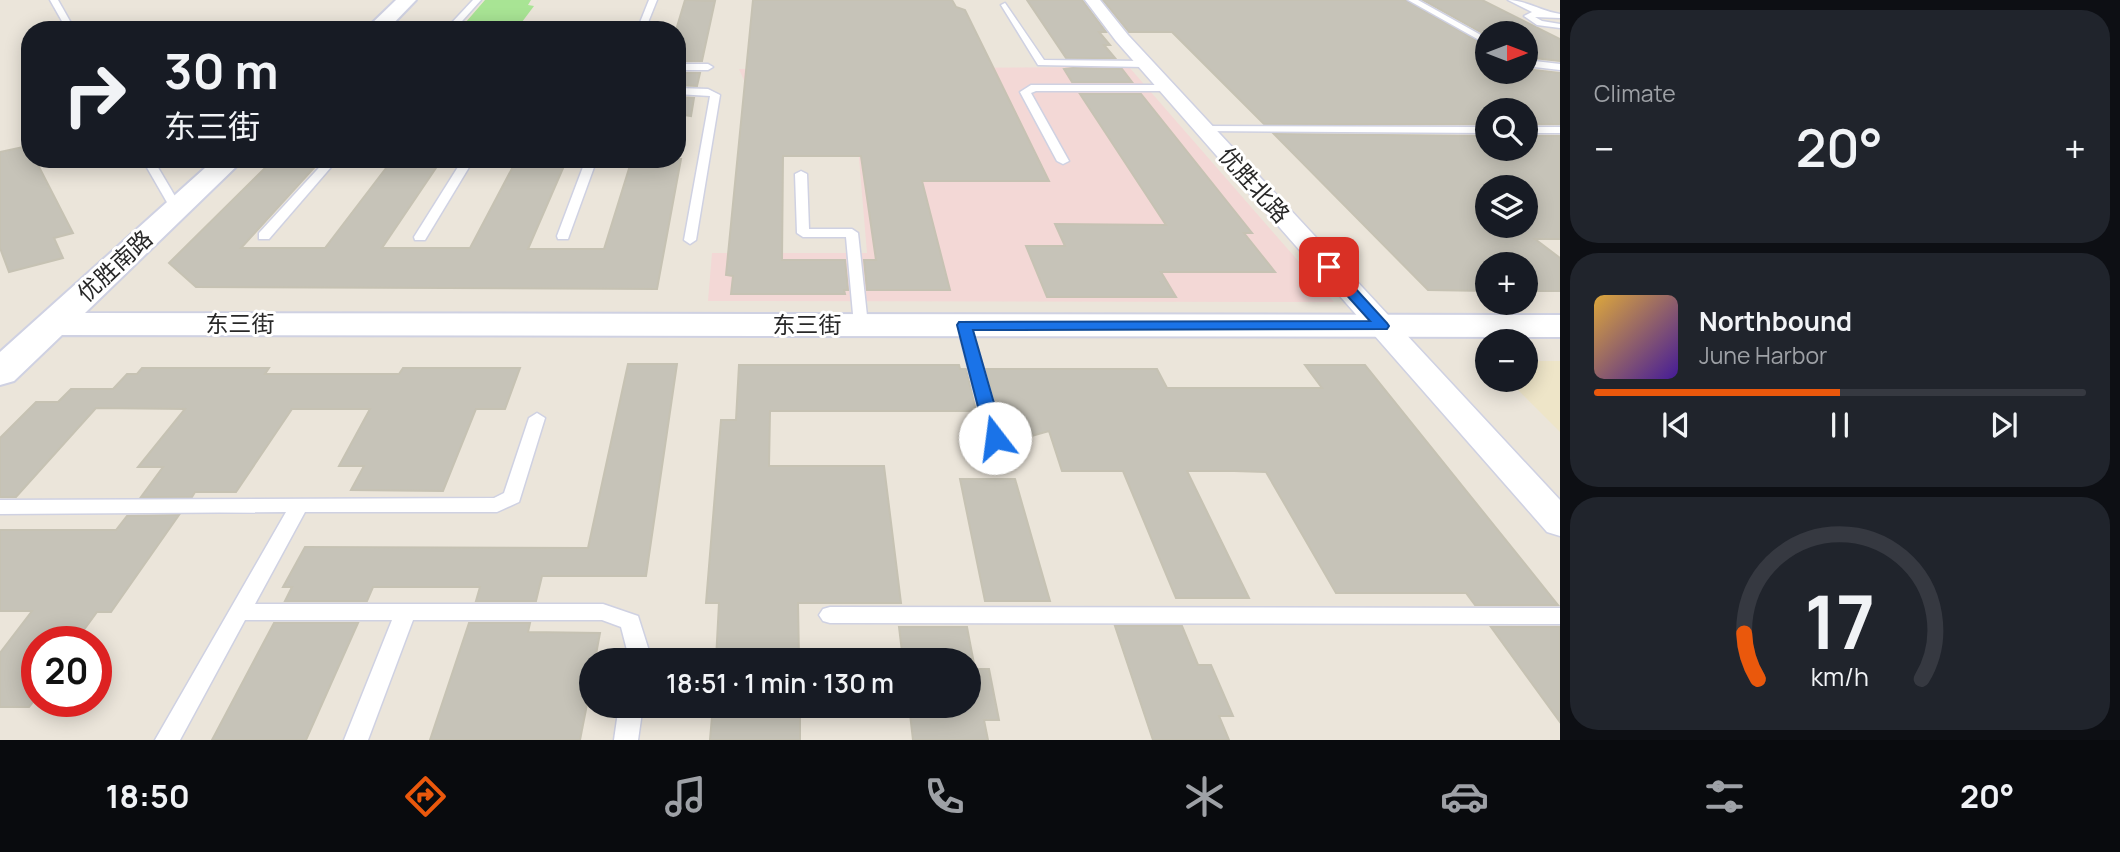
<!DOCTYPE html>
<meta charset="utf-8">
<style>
:root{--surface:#171b24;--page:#20242c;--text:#f1f3f6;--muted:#9ea1a6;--line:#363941;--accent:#ea580c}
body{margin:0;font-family:Manrope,"Noto Sans SC",sans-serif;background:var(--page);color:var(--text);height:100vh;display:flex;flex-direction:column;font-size:26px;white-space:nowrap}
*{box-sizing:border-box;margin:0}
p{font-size:23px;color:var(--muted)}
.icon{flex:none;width:38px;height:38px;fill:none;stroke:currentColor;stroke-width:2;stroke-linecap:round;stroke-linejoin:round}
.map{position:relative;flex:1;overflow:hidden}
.side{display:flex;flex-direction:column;gap:10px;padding:10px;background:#0d0f14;width:560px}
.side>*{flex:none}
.banner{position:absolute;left:21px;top:21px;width:665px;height:147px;border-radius:28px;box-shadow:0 4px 18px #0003;background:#171b24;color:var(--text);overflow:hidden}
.needle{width:46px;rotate:90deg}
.tools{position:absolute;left:1475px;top:21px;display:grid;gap:14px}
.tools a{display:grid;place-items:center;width:63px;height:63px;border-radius:50%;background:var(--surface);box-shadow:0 4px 18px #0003;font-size:35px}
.speed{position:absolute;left:21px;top:626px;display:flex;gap:14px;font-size:35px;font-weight:700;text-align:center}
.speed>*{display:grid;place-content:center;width:91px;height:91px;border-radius:50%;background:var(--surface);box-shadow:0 4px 18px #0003;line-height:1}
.speed .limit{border:10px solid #d22;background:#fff;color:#111}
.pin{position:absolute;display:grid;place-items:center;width:60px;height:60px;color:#fff;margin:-30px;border-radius:14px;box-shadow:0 4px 10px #0006}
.me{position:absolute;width:77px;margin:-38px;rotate:345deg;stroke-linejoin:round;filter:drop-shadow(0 0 5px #0008)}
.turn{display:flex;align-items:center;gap:24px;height:147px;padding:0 28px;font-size:32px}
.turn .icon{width:91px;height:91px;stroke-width:2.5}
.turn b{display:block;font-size:49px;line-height:60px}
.big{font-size:52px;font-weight:600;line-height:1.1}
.side .tile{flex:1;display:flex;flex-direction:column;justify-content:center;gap:10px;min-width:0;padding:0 24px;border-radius:28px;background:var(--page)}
.side .dial{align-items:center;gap:0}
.dial svg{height:182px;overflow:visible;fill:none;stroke:var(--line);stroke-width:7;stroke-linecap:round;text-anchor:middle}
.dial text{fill:var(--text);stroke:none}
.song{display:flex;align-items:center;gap:21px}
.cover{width:84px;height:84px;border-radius:10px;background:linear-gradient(135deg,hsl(40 70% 55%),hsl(260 70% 35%))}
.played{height:7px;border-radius:4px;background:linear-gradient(90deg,var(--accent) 50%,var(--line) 50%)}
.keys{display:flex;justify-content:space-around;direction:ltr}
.heat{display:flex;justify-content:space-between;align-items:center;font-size:38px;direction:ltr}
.trip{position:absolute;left:579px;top:648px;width:402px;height:70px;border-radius:35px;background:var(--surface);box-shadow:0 4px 18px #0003;font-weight:600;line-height:70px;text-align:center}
.tab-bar{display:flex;height:112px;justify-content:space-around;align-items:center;background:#090b0e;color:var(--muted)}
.tab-bar .icon{width:49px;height:49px}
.tab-bar .on{color:var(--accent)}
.tab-bar b{font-size:32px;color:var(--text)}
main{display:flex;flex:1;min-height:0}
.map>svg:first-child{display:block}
</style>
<main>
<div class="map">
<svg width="1560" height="740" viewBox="0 0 1560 740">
<rect width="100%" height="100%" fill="#ebe5da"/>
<!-- education -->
<path fill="#eee5c8" d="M 1526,361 L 1560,361 L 1560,432 L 1508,380 L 1526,380 Z"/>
<!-- medical -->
<path fill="#f3d8d6" d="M 1129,67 L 1334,302 L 708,301 L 712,253 L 867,253 L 853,87 L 747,87 L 739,69 Z"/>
<!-- green -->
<path fill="#a8e494" d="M 485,0 L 531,0 L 528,5 L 534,6 L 516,30 L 459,30 Z"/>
<!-- building -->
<g fill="#c6c3b8" stroke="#c6c2b3" stroke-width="2" fill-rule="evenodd">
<path d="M 685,0 L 715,1 L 702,61 L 677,61 L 677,27 Z"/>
<path d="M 753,0 L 952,0 L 956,7 L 965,10 L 1049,181 L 922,181 L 950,290 L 867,290 L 864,260 L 876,260 L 861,156 L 783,156 L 782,260 L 845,260 L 848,290 L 844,290 L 845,294 L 731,294 L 733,276 L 726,275 Z"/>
<path d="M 1027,0 L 1082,0 L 1106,32 L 1099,32 L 1110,45 L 1104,45 L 1115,58 L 1066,58 Z"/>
<path d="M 1103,0 L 1406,0 L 1488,47 L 1488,72 L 1526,72 L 1526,69 L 1560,73 L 1560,124 L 1526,124 L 1526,110 L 1488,110 L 1488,124 L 1264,124 L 1172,32 L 1129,32 Z"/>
<path d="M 1423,0 L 1482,0 L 1560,39 L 1560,61 L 1526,57 L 1526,33 L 1488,33 L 1488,36 Z"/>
<path d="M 1073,68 L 1122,69 L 1132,82 L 1072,82 L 1064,69 Z"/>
<path d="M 677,73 L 700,73 L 697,86 L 677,85 Z"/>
<path d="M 1080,94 L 1141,94 L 1252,233 L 1244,233 L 1275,272 L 1161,272 L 1176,297 L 1047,297 L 1026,246 L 1065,246 L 1055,224 L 1166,225 Z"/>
<path d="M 677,97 L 694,98 L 691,116 L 677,114 Z"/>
<path d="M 1274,134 L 1488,136 L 1488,149 L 1526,149 L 1526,136 L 1560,136 L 1560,239 L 1535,239 L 1560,258 L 1560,291 L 1526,291 L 1526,264 L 1488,264 L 1488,291 L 1428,290 ZM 1488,187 L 1526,187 L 1526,226 L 1488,226 Z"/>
<path d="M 28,146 L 30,159 L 35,159 L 73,233 L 54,238 L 63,258 L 9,272 L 0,248 L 0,152 Z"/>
<path d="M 274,159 L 322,159 L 241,248 L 325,248 L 393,159 L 442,159 L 382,248 L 470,248 L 517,159 L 567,159 L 528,249 L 604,249 L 632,159 L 681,159 L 657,289 L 196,287 L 169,263 Z"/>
<path d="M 628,364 L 677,364 L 646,576 L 542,576 L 536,601 L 476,601 L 480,587 L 373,587 L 367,601 L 285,601 L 292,587 L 283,587 L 305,547 L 588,548 Z"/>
<path d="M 739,365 L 959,365 L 960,369 L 966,369 L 976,411 L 770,411 L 769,466 L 884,466 L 901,603 L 798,603 L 799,660 L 716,660 L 719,603 L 706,603 L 721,420 L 736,420 Z"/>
<path d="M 1305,365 L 1365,365 L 1558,605 L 1475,605 L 1466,593 L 1336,593 L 1266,472 L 1234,471 L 1187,471 L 1249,598 L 1176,598 L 1123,471 L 1062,471 L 1049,431 L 1028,437 L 1020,411 L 998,411 L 986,369 L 1157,369 L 1167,388 L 1322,388 Z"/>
<path d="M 142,368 L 269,368 L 265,374 L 399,374 L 403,368 L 520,368 L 505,409 L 476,409 L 443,491 L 351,490 L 364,466 L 339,466 L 370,409 L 292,409 L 236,492 L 195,492 L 192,497 L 141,497 L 163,467 L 138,467 L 185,409 L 96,408 L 16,497 L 0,497 L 0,438 L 36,402 L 58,402 L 71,389 L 113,389 L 127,374 L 137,374 Z"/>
<path d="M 960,479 L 1015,479 L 1050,601 L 985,601 Z"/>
<path d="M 179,515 L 111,612 L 97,612 L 75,642 L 37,642 L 37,697 L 29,707 L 0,707 L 0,653 L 32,611 L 0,611 L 0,530 L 116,530 L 127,516 Z"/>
<path d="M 274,623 L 358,623 L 306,740 L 212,740 Z"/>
<path d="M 469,623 L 530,623 L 528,632 L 600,633 L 595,660 L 592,660 L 592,679 L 580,740 L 430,740 Z"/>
<path d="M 1115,626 L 1182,626 L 1198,665 L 1211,665 L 1233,716 L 1219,716 L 1229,740 L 1153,740 Z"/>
<path d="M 899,627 L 967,627 L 975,669 L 989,669 L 999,720 L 984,720 L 988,740 L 913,740 L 909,705 L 970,705 L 970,660 L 903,660 Z"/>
<path d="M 1491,627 L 1560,627 L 1560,722 Z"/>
<path d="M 713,705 L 800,705 L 800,740 L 710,740 Z"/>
</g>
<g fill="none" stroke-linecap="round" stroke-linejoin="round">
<!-- service casing -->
<g stroke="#cfd1e2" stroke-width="3">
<g id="service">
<path d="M 50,0 L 58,0 L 75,30 L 67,30 Z"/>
<path d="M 473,0 L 481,0 L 454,30 L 445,30 Z"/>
<path d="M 649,0 L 657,0 L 645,30 L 637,30 Z"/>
<path d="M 1408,0 L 1418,0 L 1488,39 L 1488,45 Z"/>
<path d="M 1508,0 C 1525,0 1541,11 1560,14 L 1560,18 L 1535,17 L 1542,21 L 1560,24 L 1560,28 L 1537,25 L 1524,16 L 1532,12 Z"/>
<path d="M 1005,3 L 1044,60 L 1144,61 L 1149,64 L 1144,67 L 1038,65 L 1001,5 Z"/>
<path d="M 1526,60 L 1560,64 L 1560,70 L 1526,66 Z"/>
<path d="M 677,64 L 708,64 L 713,67 L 708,70 L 677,70 Z"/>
<path d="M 1031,85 L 1166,85 L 1171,88 L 1166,91 L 1036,91 L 1031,93 L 1069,161 L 1063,164 L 1057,161 L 1020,92 Z"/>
<path d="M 677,88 L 708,89 L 720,95 L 696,240 L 690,244 L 684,240 L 710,96 L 677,94 Z"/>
<path d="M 1204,126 L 1488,127 L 1488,133 L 1200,131 L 1200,127 Z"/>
<rect x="1526" y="127" width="34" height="6"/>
<path d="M 142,159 L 153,159 L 182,208 L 180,211 L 172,211 Z"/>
<path d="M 327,159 L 338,159 L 269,239 L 259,239 L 259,233 Z"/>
<path d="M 463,159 L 474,159 L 425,240 L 415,240 L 414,237 Z"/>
<path d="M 586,159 L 597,159 L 569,236 L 568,239 L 558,239 L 557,236 Z"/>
<path d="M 801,171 L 807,174 L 809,229 L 852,229 L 858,233 L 868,325 L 866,328 L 861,329 L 854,325 L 846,237 L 803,237 L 797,233 L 795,174 Z"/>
<path d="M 964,321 L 971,325 L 1010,461 L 1007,465 L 995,465 L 992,461 L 957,325 Z"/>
<path d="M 537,413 L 545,418 L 519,502 L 497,512 L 305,512 L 255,604 L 603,604 L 638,616 L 650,654 L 649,660 L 627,660 L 628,654 L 621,627 L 602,620 L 413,620 L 368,740 L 344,740 L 392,620 L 245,620 L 180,740 L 155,740 L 286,512 L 0,514 L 0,500 L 494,498 L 504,493 L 529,418 Z"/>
<path d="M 830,607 L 1560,608 L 1560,624 L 830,623 L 823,621 L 819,615 L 823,609 Z"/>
<path d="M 619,705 L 643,705 L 638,740 L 614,740 Z"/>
</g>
</g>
<!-- minor casing -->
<g stroke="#cfd1e2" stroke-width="3">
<path id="minor" d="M 1085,0 L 1100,0 L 1128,35 L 1560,500 L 1560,536 L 1547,532 L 1116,41 Z"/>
</g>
<!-- tertiary casing -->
<g stroke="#cfd1e2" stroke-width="4">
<g id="tertiary">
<path d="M 396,0 L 416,0 L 387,30 L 365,30 Z"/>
<path d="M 215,159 L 244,159 L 85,313 L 1560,315 L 1560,337 L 62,335 L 14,381 L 0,385 L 0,352 Z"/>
</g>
</g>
<!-- service -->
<use href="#service" fill="#fff" fill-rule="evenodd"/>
<!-- minor -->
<use href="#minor" fill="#fff" fill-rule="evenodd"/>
<!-- tertiary -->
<use href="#tertiary" fill="#fff" fill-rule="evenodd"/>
</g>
<!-- route -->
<path fill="#1a73e8" stroke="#114b97" stroke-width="2" d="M 1329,263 L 1333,264 L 1387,323 L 1389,326 L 1387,329 L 973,330 L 1004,438 L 995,444 L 986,438 L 957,325 L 959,322 L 1370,321 L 1324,270 L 1322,267 Z"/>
<g text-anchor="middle" stroke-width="6" stroke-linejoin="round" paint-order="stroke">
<!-- street labels -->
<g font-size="23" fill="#282828" stroke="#fff">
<text transform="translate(1254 185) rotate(48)" y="8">优胜北路</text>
<text transform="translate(115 266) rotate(-43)" y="8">优胜南路</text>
<text x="240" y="332">东三街</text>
<text x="807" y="333">东三街</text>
</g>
</g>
</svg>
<div class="tools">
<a><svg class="needle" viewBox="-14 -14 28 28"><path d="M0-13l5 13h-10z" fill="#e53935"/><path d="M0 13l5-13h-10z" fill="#9ea1a6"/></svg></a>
<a><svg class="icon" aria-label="search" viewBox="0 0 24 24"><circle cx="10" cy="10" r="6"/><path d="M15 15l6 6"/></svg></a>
<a><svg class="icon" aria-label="layers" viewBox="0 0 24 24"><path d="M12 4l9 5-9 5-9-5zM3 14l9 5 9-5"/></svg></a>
<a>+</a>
<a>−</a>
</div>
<div class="speed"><div class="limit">20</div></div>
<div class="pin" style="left:1329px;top:267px;background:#d93025"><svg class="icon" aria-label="arrive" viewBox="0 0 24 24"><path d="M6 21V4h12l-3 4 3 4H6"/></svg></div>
<svg class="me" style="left:995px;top:438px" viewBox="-20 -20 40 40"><circle r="19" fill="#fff"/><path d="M0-13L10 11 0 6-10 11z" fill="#1a73e8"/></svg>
<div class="trip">18:51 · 1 min · 130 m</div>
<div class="banner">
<div class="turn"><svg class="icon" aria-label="right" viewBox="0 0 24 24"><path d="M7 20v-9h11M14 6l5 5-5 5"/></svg><div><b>30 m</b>东三街</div></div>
</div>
</div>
<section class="side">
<div class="tile"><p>Climate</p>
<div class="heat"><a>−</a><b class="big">20°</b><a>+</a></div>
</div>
<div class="tile">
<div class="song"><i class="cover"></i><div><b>Northbound</b><p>June Harbor</p></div></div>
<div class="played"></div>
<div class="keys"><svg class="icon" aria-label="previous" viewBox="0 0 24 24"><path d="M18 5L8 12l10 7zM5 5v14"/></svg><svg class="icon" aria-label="pause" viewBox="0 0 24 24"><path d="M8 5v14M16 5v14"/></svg><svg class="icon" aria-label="next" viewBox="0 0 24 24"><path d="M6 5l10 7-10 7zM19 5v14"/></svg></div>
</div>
<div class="tile dial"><svg viewBox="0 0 100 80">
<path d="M14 69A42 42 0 1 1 86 69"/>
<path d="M14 69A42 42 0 0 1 8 49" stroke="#ea580c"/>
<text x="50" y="56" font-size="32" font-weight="700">17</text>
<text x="50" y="72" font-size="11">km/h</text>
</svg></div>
</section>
</main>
<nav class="tab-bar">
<b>18:50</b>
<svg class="icon on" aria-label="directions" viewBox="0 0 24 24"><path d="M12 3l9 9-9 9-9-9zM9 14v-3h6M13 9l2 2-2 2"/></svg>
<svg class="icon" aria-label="music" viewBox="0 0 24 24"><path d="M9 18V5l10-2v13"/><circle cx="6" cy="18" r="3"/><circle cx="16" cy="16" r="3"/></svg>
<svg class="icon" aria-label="phone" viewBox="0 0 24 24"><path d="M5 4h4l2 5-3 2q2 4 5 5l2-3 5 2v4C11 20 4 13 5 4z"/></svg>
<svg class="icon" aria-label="climate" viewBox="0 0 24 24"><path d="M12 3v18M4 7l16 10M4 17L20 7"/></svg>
<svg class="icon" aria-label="car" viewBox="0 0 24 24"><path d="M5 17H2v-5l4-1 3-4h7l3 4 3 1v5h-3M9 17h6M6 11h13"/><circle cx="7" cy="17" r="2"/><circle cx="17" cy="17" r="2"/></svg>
<svg class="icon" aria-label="filters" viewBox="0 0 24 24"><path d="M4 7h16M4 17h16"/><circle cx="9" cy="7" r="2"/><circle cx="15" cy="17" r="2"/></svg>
<b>20°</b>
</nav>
